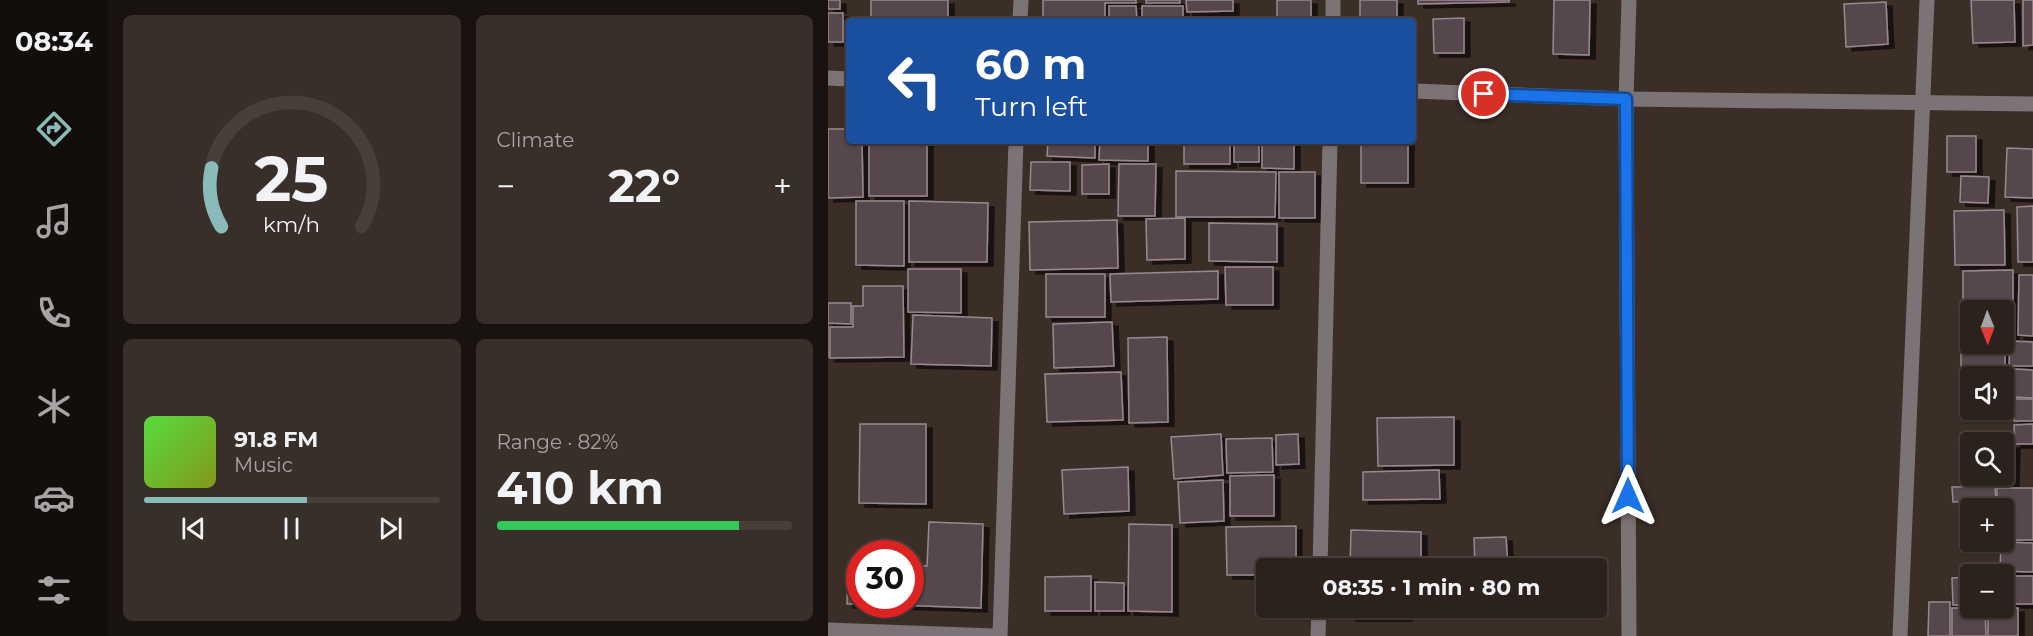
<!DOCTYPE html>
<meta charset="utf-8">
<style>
:root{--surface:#2c221d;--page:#382f2a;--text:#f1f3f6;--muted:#a6a4a4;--line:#483f3b;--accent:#8bbbb9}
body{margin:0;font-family:Montserrat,sans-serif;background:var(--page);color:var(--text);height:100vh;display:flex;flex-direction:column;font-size:22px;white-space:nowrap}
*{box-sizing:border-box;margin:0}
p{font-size:20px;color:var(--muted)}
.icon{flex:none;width:33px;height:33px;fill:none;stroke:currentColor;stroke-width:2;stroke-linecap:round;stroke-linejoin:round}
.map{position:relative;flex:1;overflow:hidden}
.side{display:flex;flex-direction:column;gap:15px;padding:15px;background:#181310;width:720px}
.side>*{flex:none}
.top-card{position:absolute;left:18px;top:18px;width:570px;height:126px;border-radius:6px;box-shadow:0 2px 4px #0004,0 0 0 2px var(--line);background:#1a4fa0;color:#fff;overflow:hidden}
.needle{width:39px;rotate:179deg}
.fabs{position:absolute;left:1132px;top:300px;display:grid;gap:12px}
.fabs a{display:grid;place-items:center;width:54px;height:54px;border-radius:6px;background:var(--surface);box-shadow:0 2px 4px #0004,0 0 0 2px var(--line);font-size:30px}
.speed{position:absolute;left:18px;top:540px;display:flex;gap:12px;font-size:30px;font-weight:700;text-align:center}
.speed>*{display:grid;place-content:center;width:78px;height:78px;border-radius:50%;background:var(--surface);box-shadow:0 2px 4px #0004,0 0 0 2px var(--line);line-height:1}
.speed .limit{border:9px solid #d22;background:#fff;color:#111}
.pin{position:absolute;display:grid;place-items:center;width:51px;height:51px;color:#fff;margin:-26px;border:3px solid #fff;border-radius:50%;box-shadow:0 2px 6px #0007}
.me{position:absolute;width:66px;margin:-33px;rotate:0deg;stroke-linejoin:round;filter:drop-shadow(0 0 4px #0008)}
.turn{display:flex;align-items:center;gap:21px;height:126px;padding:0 30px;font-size:27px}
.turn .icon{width:78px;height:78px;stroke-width:2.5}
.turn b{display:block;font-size:42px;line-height:51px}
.big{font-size:45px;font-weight:700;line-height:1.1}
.side .tile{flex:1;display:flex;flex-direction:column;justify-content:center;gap:9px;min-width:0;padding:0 21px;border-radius:9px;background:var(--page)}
.side .dial{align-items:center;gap:0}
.dial svg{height:156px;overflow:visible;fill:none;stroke:var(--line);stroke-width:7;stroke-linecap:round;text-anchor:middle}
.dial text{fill:var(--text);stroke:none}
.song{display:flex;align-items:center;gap:18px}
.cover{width:72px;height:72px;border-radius:9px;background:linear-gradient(135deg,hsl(110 70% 55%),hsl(70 70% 35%))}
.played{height:6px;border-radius:3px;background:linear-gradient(90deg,var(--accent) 55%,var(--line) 55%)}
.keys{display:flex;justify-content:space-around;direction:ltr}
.heat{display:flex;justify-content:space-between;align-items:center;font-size:33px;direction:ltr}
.charge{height:9px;border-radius:4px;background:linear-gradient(90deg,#34c759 82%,var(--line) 0)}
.side .tiles{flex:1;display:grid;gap:15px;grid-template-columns:repeat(2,1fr)}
.trip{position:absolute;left:428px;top:558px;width:351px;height:60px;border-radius:6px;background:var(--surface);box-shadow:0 2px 4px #0004,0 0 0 2px var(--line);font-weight:700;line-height:60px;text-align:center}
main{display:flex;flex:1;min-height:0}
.menu{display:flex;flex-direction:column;width:108px;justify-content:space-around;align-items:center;background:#120e0c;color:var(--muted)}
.menu .icon{width:42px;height:42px}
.menu .current{color:var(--accent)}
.menu b{font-size:27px;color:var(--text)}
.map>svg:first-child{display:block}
</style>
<main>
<nav class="menu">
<b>08:34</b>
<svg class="icon current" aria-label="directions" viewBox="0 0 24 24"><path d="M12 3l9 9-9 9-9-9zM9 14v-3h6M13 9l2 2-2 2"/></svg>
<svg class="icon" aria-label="music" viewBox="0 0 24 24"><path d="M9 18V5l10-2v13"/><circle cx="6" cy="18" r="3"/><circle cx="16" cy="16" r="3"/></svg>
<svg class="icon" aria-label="phone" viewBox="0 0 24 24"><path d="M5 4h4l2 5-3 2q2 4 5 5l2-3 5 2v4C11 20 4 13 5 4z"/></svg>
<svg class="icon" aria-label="climate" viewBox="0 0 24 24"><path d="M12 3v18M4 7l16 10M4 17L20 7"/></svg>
<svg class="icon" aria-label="car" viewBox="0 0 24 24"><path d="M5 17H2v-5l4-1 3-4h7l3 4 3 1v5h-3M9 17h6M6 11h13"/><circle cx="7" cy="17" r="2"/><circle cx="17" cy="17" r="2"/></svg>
<svg class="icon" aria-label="filters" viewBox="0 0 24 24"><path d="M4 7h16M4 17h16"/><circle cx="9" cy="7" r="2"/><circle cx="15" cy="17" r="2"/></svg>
</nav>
<section class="side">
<div class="tiles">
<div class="tile dial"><svg viewBox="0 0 100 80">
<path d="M14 69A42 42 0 1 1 86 69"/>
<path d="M14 69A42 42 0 0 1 9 39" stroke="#8bbbb9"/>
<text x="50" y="56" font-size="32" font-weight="700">25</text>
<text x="50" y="72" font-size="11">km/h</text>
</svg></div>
<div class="tile"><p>Climate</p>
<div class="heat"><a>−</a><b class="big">22°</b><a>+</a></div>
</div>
<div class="tile">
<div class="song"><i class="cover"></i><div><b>91.8 FM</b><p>Music</p></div></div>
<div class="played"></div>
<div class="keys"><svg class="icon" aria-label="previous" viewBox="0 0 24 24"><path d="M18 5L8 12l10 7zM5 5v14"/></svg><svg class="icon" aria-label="pause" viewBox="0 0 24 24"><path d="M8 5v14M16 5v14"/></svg><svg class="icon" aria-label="next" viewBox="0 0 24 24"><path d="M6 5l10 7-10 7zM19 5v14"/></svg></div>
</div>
<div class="tile"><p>Range · 82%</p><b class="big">410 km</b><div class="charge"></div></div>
</div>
</section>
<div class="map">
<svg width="1205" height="636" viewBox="0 0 1205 636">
<defs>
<filter id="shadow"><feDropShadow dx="6" dy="4" stdDeviation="0" flood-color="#0009"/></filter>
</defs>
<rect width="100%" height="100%" fill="#3b2e27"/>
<!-- building -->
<g fill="#56474e" stroke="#998890" stroke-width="1.5" filter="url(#shadow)">
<rect x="0" y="0" width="12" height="9"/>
<rect x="43" y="0" width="77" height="21"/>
<path d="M 215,0 L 308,0 L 308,3 L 277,3 L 277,21 L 215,21 Z"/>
<rect x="318" y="0" width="34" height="3"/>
<path d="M 358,0 L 405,0 L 405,11 L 359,12 Z"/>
<rect x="449" y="0" width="34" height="20"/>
<rect x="532" y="0" width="37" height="21"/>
<path d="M 590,0 L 681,0 L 681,2 L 590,4 Z"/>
<path d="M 726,0 L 762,0 L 761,55 L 725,54 Z"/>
<path d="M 1143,0 L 1186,0 L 1187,42 L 1145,43 Z"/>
<path d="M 1195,0 L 1205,0 L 1205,45 L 1195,46 Z"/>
<path d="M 1058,2 L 1060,44 L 1018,47 L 1016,4 Z"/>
<path d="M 281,6 L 308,6 L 309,21 L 281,21 Z"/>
<rect x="314" y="6" width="41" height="15"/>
<rect x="0" y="13" width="15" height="29"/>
<path d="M 636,18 L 636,53 L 606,53 L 605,19 Z"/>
<path d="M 0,129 L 21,129 L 21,141 L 34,141 L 35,197 L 0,198 Z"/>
<rect x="1119" y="136" width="29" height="36"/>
<rect x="41" y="141" width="58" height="55"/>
<path d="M 220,141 L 267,141 L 267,158 L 219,156 Z"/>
<path d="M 272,141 L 320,141 L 320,161 L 271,160 Z"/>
<rect x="356" y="141" width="46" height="23"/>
<rect x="406" y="141" width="25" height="21"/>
<path d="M 434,141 L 466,141 L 466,169 L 434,168 Z"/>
<rect x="533" y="141" width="47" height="42"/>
<path d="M 1179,148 L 1205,149 L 1205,198 L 1177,197 Z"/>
<path d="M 203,162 L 242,162 L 242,191 L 202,190 Z"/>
<path d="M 281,164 L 281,194 L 254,194 L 254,165 Z"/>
<path d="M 291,164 L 328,164 L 327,216 L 290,216 Z"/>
<path d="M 348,171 L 448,172 L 447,217 L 348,217 Z"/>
<rect x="451" y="172" width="36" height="46"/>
<path d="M 1133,176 L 1161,177 L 1160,203 L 1132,202 Z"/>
<path d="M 28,201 L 76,201 L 76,266 L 28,265 Z"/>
<path d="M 81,201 L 160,203 L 159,262 L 81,262 Z"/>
<path d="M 1205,206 L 1205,262 L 1190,262 L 1189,207 Z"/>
<path d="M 1176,210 L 1177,265 L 1127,265 L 1126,211 Z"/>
<path d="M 357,218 L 357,259 L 319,260 L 318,219 Z"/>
<path d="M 289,220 L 290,268 L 202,270 L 201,222 Z"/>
<path d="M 381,223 L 449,224 L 449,262 L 381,261 Z"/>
<path d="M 397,267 L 445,267 L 445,305 L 398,305 Z"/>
<path d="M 80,269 L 133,269 L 133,313 L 80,312 Z"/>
<path d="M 1185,270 L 1185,338 L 1176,338 L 1176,310 L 1143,310 L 1143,338 L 1135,338 L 1135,271 Z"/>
<path d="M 390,271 L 390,299 L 283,302 L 282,274 Z"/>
<rect x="218" y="274" width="59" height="43"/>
<path d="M 1191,275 L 1205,275 L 1205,336 L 1190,335 Z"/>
<path d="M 35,286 L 75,286 L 76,357 L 2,358 L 2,327 L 25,327 L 25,306 L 35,306 Z"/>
<path d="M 0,303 L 23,303 L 23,324 L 0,323 L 0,358 Z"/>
<path d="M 85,315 L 164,318 L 163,366 L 83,364 Z"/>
<path d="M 284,322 L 286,366 L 226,368 L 225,324 Z"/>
<path d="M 339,337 L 340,422 L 301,423 L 300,338 Z"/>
<path d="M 1133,341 L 1143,341 L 1143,344 L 1176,344 L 1177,342 L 1177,375 L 1133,374 Z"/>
<path d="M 1182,341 L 1205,342 L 1205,366 L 1181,366 Z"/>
<path d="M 1186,369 L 1205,370 L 1205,398 L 1185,397 Z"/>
<path d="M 293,372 L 295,420 L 219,422 L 217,374 Z"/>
<path d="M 1133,377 L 1143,377 L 1143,410 L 1176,410 L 1176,377 L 1182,377 L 1181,416 L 1133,415 Z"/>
<rect x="1186" y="399" width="19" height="22"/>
<path d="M 626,417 L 626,465 L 550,466 L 549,418 Z"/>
<path d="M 32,424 L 98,424 L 98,504 L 31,503 Z"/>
<path d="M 1205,424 L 1205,444 L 1187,444 L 1186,425 Z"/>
<path d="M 393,434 L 395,475 L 346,479 L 343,437 Z"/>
<path d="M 470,434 L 471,464 L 448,465 L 448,435 Z"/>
<path d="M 444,438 L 445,472 L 399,473 L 398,439 Z"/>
<path d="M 1142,443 L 1143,476 L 1176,476 L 1176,444 L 1186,444 L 1185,484 L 1142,483 Z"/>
<path d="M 300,467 L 301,511 L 236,514 L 234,470 Z"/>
<path d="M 611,470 L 612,499 L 535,500 L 535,472 Z"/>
<path d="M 446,475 L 446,516 L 402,516 L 402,476 Z"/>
<path d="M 395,480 L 396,521 L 352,523 L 350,482 Z"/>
<path d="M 1167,486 L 1168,500 L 1125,502 L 1124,487 Z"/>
<path d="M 1169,488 L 1205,488 L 1205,540 L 1176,540 L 1176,508 L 1169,508 Z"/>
<path d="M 1157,503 L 1158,508 L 1143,508 L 1143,529 L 1137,530 L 1136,505 Z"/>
<path d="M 101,522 L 155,524 L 153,608 L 36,604 L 82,604 L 82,565 L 99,566 Z"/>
<path d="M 301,524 L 344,525 L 344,612 L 300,611 Z"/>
<path d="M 468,526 L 468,568 L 438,568 L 438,575 L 399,575 L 398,527 Z"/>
<path d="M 523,530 L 593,532 L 593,568 L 522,568 Z"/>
<path d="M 678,537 L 680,566 L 647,568 L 646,538 Z"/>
<path d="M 1173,542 L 1205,543 L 1205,572 L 1172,571 Z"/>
<path d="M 20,563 L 32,564 L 32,604 L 19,604 Z"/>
<path d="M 263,576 L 263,611 L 217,611 L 217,577 Z"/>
<rect x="1176" y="576" width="29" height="28"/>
<path d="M 1143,577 L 1143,605 L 1125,605 L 1124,578 Z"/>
<path d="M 267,582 L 296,583 L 296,611 L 267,611 Z"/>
<path d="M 1101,602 L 1122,602 L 1122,636 L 1100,636 Z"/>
<rect x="445" y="608" width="22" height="7"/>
<rect x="522" y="608" width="56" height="9"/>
<path d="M 1124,608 L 1157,608 L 1158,636 L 1124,636 Z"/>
<path d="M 1190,608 L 1190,636 L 1160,636 L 1160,609 Z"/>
</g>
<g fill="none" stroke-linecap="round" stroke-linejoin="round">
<!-- minor -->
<g stroke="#7b7375" stroke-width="15">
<path d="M 801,0 L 798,99 L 801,636"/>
<path d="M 192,21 L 193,0"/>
<path d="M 505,21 L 505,0"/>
<path d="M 0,78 L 21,79"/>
<path d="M 585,91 L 798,99 L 1205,104"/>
<path d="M 492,568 L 502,141"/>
<path d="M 0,630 L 166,636"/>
<path d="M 172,636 L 188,141"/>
<path d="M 490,636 L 491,608"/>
<path d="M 1072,636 L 1099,0"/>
</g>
</g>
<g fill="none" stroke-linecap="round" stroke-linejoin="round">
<!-- route casing -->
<g stroke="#114b97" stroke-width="15">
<path id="route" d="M 656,94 L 798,99 L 800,496"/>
</g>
<!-- route -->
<use href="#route" stroke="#1a73e8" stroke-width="10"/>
</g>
</svg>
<div class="fabs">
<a><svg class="needle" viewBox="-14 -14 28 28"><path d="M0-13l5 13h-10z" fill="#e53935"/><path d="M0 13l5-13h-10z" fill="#a6a4a4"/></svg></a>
<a><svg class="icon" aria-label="sound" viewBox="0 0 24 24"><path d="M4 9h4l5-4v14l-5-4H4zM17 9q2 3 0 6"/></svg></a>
<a><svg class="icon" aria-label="search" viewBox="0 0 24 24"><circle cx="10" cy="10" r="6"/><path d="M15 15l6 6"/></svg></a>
<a>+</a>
<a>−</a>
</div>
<div class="speed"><div class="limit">30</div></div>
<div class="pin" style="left:656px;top:94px;background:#d93025"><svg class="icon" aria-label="arrive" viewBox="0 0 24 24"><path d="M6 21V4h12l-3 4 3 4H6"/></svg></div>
<svg class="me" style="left:800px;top:496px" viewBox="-20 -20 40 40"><path d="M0-17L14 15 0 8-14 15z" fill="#1a73e8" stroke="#fff" stroke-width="4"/></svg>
<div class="trip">08:35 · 1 min · 80 m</div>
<div class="top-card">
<div class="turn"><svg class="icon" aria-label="left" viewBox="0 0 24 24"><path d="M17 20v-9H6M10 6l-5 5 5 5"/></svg><div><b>60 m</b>Turn left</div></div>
</div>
</div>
</main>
